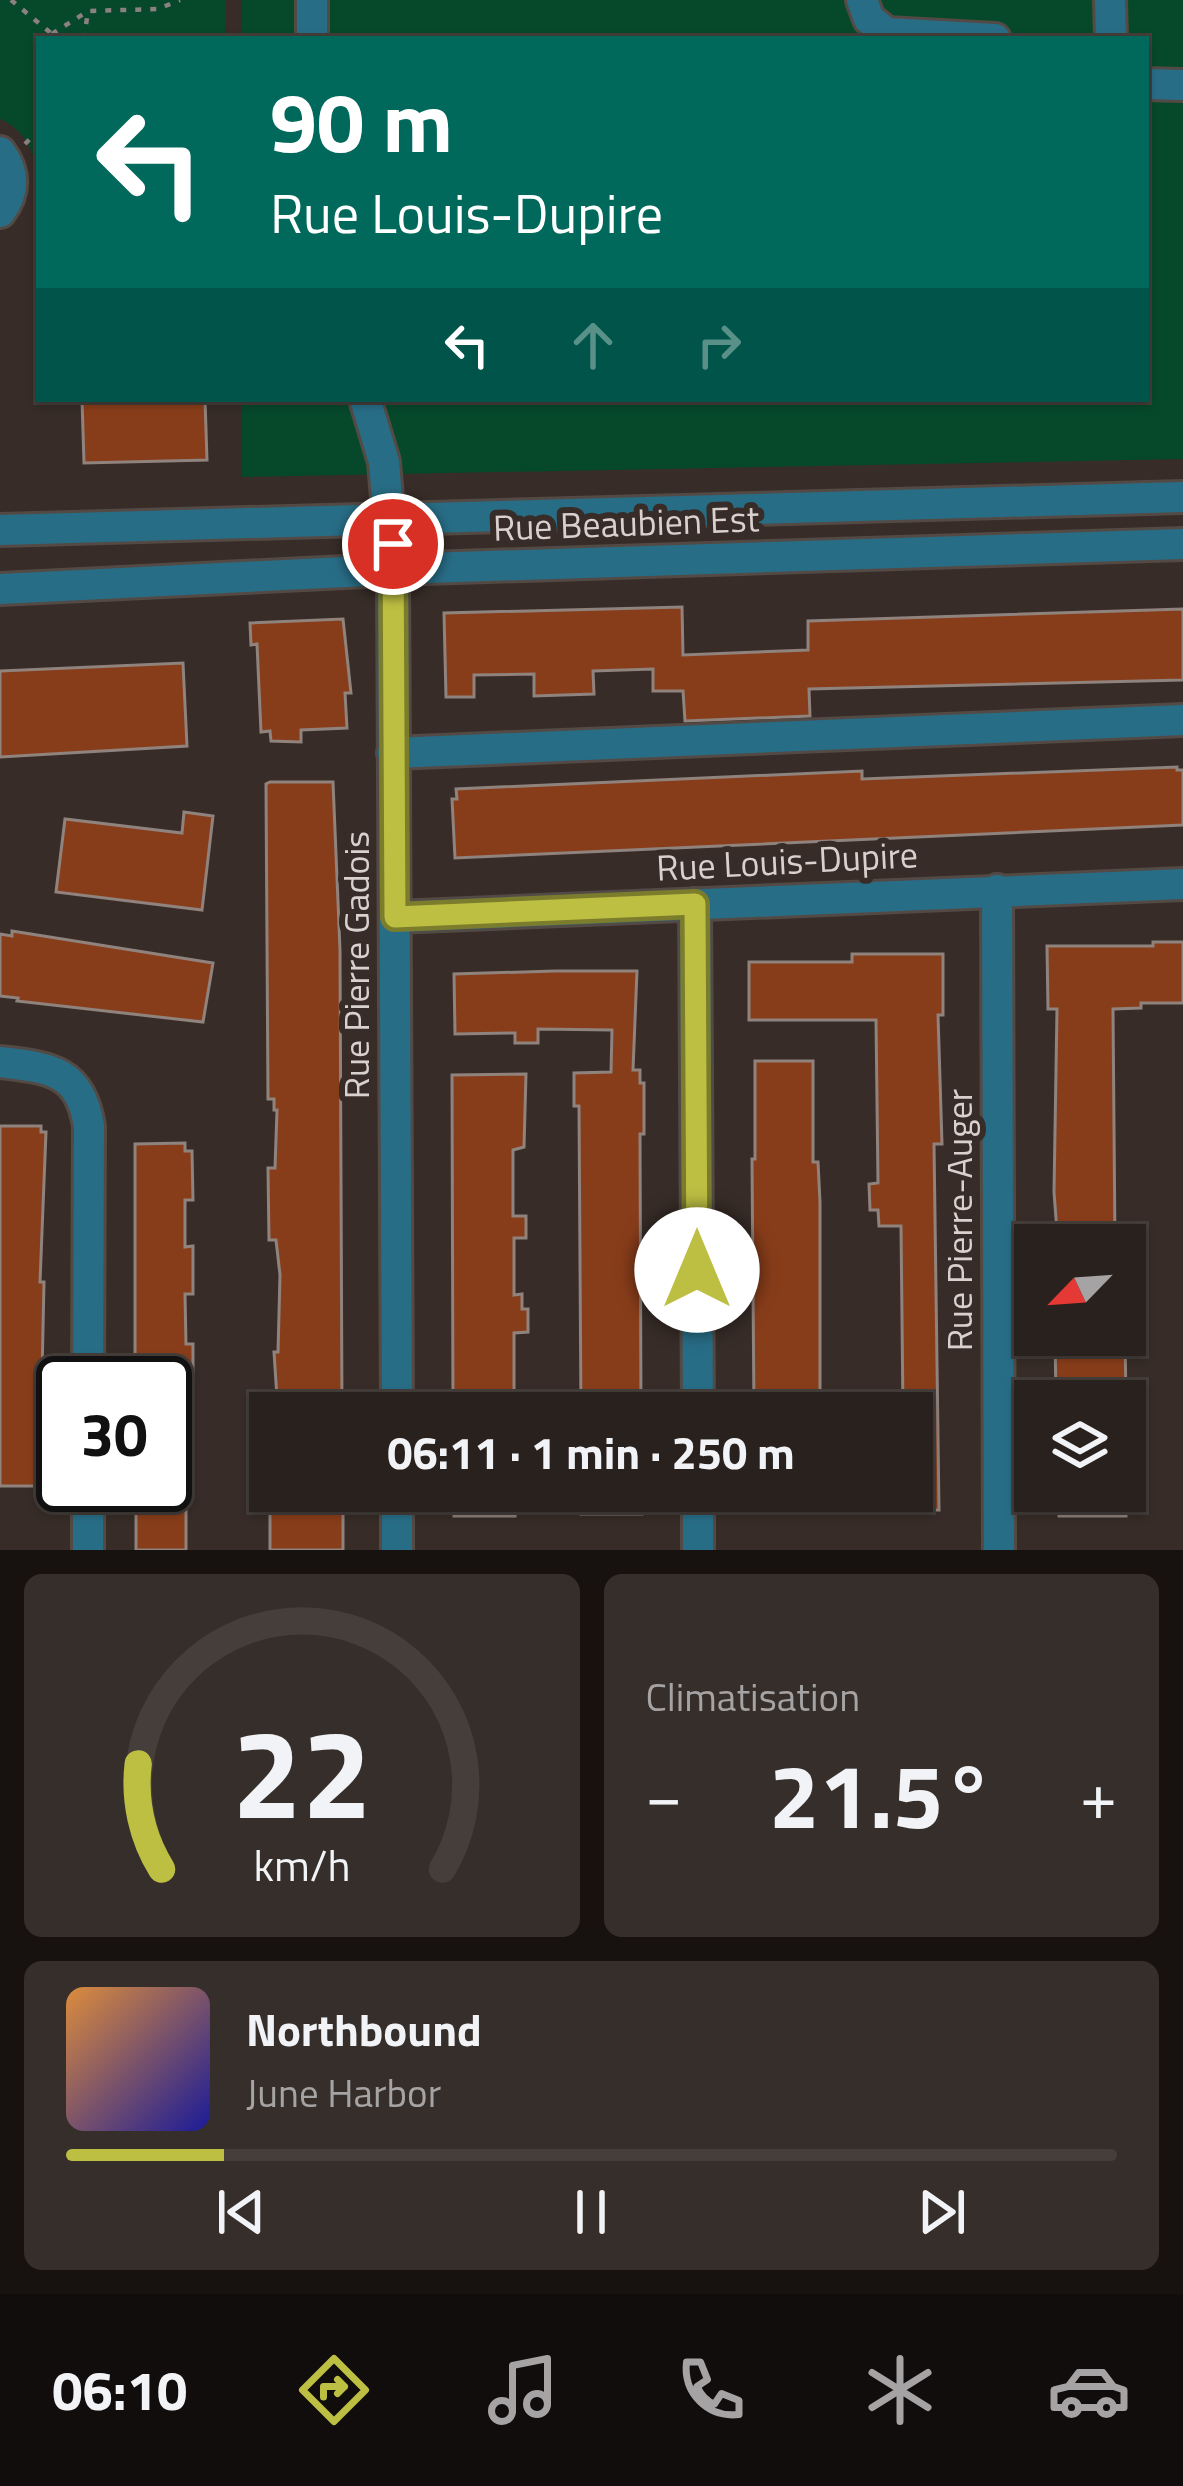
<!DOCTYPE html>
<html lang="fr">
<meta charset="utf-8">
<style>
:root{--surface:#29211d;--page:#352e2a;--text:#f1f3f6;--muted:#a5a3a4;--line:#453e3b;--accent:#bdbf43}
body{margin:0;font-family:"Titillium Web",sans-serif;background:var(--page);color:var(--text);height:100vh;display:flex;flex-direction:column;font-size:45px;white-space:nowrap}
*{box-sizing:border-box;margin:0}
p{font-size:39px;color:var(--muted)}
.icon{flex:none;width:66px;height:66px;fill:none;stroke:currentColor;stroke-width:2;stroke-linecap:round;stroke-linejoin:round}
.map{position:relative;height:1550px;overflow:hidden}
.sheet{display:flex;flex-direction:column;gap:24px;padding:24px;background:#171210;flex:1}
.sheet>*{flex:none}
.guide{position:absolute;left:36px;top:36px;width:1113px;height:366px;border-radius:0px;box-shadow:0 3px 9px #0004,0 0 0 3px var(--line);background:#00695c;color:#fff;overflow:hidden}
.needle{width:78px;rotate:245deg}
.tools{position:absolute;left:1014px;top:1224px;display:grid;gap:24px}
.tools a{display:grid;place-items:center;width:132px;height:132px;border-radius:0px;background:var(--surface);box-shadow:0 3px 9px #0004,0 0 0 3px var(--line);font-size:60px}
.speed{position:absolute;left:36px;top:1356px;display:flex;gap:24px;font-size:60px;font-weight:700;text-align:center}
.speed>*{display:grid;place-content:center;width:156px;height:156px;border-radius:50%;background:var(--surface);box-shadow:0 3px 9px #0004,0 0 0 3px var(--line);line-height:1}
.speed .limit{border:6px solid #111;border-radius:18px;background:#fff;color:#111}
.pin{position:absolute;display:grid;place-items:center;width:102px;height:102px;color:#fff;margin:-51px;border:6px solid #fff;border-radius:50%;box-shadow:0 3px 12px #0007}
.me{position:absolute;width:132px;margin:-66px;rotate:0deg;stroke-linejoin:round;filter:drop-shadow(0 0 9px #0008)}
.turn{display:flex;align-items:center;gap:42px;height:252px;padding:0 36px;font-size:54px}
.turn .icon{width:156px;height:156px;stroke-width:2.5}
.turn b{display:block;font-size:84px;line-height:102px}
.lanes{display:flex;align-items:center;height:114px;padding:0 36px;background:#0003;justify-content:center;gap:60px;direction:ltr}
.lanes .off{opacity:.35}
.big{font-size:90px;font-weight:700;line-height:1.1}
.sheet .card{flex:1;display:flex;flex-direction:column;justify-content:center;gap:18px;min-width:0;padding:0 42px;border-radius:18px;background:var(--page)}
.sheet .dial{align-items:center;gap:0}
.dial svg{height:312px;overflow:visible;fill:none;stroke:var(--line);stroke-width:7;stroke-linecap:round;text-anchor:middle}
.dial text{fill:var(--text);stroke:none}
.song{display:flex;align-items:center;gap:36px}
.cover{width:144px;height:144px;border-radius:18px;background:linear-gradient(135deg,hsl(30 70% 55%),hsl(240 70% 35%))}
.played{height:12px;border-radius:6px;background:linear-gradient(90deg,var(--accent) 15%,var(--line) 15%)}
.keys{display:flex;justify-content:space-around;direction:ltr}
.heat{display:flex;justify-content:space-between;align-items:center;font-size:66px;direction:ltr}
.sheet .tiles{flex:1;display:grid;gap:24px;grid-template-columns:1fr 1fr}
.card:last-child{grid-column:span 2}
.trip{position:absolute;left:249px;top:1392px;width:684px;height:120px;border-radius:0px;background:var(--surface);box-shadow:0 3px 9px #0004,0 0 0 3px var(--line);font-weight:700;line-height:120px;text-align:center}
.menu{display:flex;height:192px;justify-content:space-around;align-items:center;background:#100d0c;color:var(--muted)}
.menu .icon{width:84px;height:84px}
.menu .active{color:var(--accent)}
.menu b{font-size:54px;color:var(--text)}
.map>svg:first-child{display:block}
</style>
<div class="map">
<svg width="1183" height="1550" viewBox="0 0 1183 1550">
<rect width="100%" height="100%" fill="#372c27"/>
<!-- green -->
<g fill="#06482a">
<path d="M 0,0 L 226,0 L 225,39 L 39,39 L 39,175 C 33,150 25,130 0,119 Z"/>
<path d="M 242,0 L 1183,0 L 1183,459 L 242,477 L 242,399 L 1146,399 L 1146,39 L 242,39 Z"/>
</g>
<!-- building -->
<g fill="#883d1a" stroke="#90827c" stroke-width="3">
<path d="M 82,399 L 205,399 L 207,460 L 84,463 Z"/>
<path d="M 682,607 L 683,655 L 808,650 L 808,621 L 1183,609 L 1183,680 L 809,689 L 810,716 L 685,721 L 683,691 L 653,691 L 653,669 L 593,671 L 594,694 L 534,696 L 534,674 L 474,675 L 474,697 L 446,697 L 444,613 Z"/>
<path d="M 343,619 L 351,693 L 345,693 L 347,728 L 301,730 L 301,742 L 271,741 L 270,731 L 261,732 L 257,644 L 251,645 L 250,623 Z"/>
<path d="M 183,663 L 187,746 L 0,757 L 0,671 Z"/>
<path d="M 1177,767 L 1177,770 L 1183,770 L 1183,825 L 455,858 L 452,799 L 457,799 L 456,789 L 862,771 L 862,779 Z"/>
<path d="M 270,782 L 333,782 L 340,950 L 342,1413 L 278,1413 L 274,1352 L 278,1352 L 280,1275 L 276,1240 L 269,1240 L 268,1168 L 275,1168 L 277,1110 L 274,1110 L 274,1099 L 268,1099 L 266,784 Z"/>
<path d="M 184,812 L 213,816 L 202,910 L 56,892 L 65,819 L 182,833 Z"/>
<path d="M 12,931 L 213,963 L 203,1022 L 17,1001 L 18,998 L 0,996 L 0,934 L 12,936 Z"/>
<path d="M 1153,942 L 1183,942 L 1183,1003 L 1141,1003 L 1141,1008 L 1113,1009 L 1115,1245 L 1058,1245 L 1054,1192 L 1057,1009 L 1048,1009 L 1047,946 L 1153,946 Z"/>
<path d="M 852,954 L 943,954 L 943,1015 L 938,1015 L 942,1144 L 934,1144 L 939,1510 L 912,1510 L 912,1410 L 903,1410 L 901,1226 L 879,1226 L 878,1210 L 870,1210 L 869,1184 L 878,1183 L 876,1020 L 749,1020 L 749,962 L 852,962 Z"/>
<path d="M 555,971 L 637,971 L 633,1070 L 640,1070 L 640,1083 L 644,1083 L 644,1134 L 640,1134 L 641,1413 L 581,1413 L 579,1106 L 574,1106 L 574,1073 L 611,1072 L 612,1030 L 538,1029 L 538,1043 L 515,1043 L 515,1033 L 455,1034 L 454,974 Z"/>
<path d="M 755,1061 L 813,1061 L 813,1162 L 818,1162 L 820,1202 L 820,1413 L 754,1413 L 752,1159 L 755,1159 Z"/>
<path d="M 526,1074 L 524,1147 L 513,1150 L 513,1216 L 526,1216 L 526,1238 L 514,1238 L 514,1295 L 522,1294 L 522,1309 L 528,1309 L 528,1332 L 514,1333 L 514,1413 L 453,1413 L 452,1075 Z"/>
<path d="M 0,1126 L 41,1126 L 41,1132 L 46,1132 L 40,1282 L 44,1282 L 41,1422 L 45,1474 L 40,1474 L 40,1486 L 0,1486 Z"/>
<path d="M 185,1143 L 185,1151 L 192,1151 L 193,1200 L 185,1200 L 185,1247 L 193,1246 L 193,1294 L 185,1294 L 186,1344 L 193,1344 L 193,1392 L 185,1393 L 185,1439 L 193,1439 L 193,1486 L 186,1486 L 186,1550 L 136,1550 L 136,1485 L 165,1485 L 165,1383 L 135,1383 L 135,1144 Z"/>
<path d="M 1055,1335 L 1125,1335 L 1126,1401 L 1056,1401 Z"/>
<rect x="270" y="1491" width="73" height="59"/>
<rect x="454" y="1491" width="61" height="25"/>
<path d="M 581,1491 L 641,1491 L 642,1514 L 581,1514 Z"/>
<rect x="756" y="1491" width="58" height="21"/>
<rect x="1059" y="1491" width="67" height="25"/>
</g>
<g fill="none" stroke-linecap="round" stroke-linejoin="round">
<!-- minor casing -->
<g stroke="#544a45" stroke-width="36">
<g id="minor">
<path d="M 862,0 L 869,19 L 887,33 L 995,39"/>
<path d="M 1110,0 L 1111,39"/>
<path d="M 312,39 L 312,0"/>
<path d="M 1146,84 L 1183,85"/>
<path d="M 0,152 C 15,172 15,192 0,212"/>
<path d="M 365,399 L 384,462 L 393,570 L 397,1413"/>
<path d="M 0,530 L 1183,497"/>
<path d="M 0,589 L 426,568 L 1183,544"/>
<path d="M 393,753 L 1183,720"/>
<path d="M 997,890 L 999,1550"/>
<path d="M 695,904 L 698,1413"/>
<path d="M 395,917 L 1183,884"/>
<path d="M 0,1062 C 50,1068 80,1070 89,1126 L 88,1383"/>
<path d="M 397,1491 L 397,1550"/>
<path d="M 698,1491 L 698,1550"/>
<path d="M 88,1550 L 88,1485"/>
</g>
</g>
<!-- path -->
<g stroke="#8b817e" stroke-width="4.5" stroke-dasharray="6 9" stroke-linecap="butt">
<path d="M 11,0 L 52,34 L 52,39"/>
<path d="M 52,34 L 88,11 L 158,9 L 180,0"/>
<path d="M 84,39 L 88,11"/>
<path d="M 25,144 L 39,130"/>
</g>
<!-- minor -->
<use href="#minor" stroke="#286d86" stroke-width="30"/>
</g>
<g fill="none" stroke-linecap="round" stroke-linejoin="round">
<!-- route casing -->
<g stroke="#7b7c2c" stroke-width="30">
<path id="route" d="M 393,544 L 395,917 L 695,904 L 697,1270"/>
</g>
<!-- route -->
<use href="#route" stroke="#bdbf43" stroke-width="21"/>
</g>
<g text-anchor="middle" stroke-width="12" stroke-linejoin="round" paint-order="stroke">
<!-- street labels -->
<g font-size="36" fill="#d9d1ce" stroke="#372c27">
<text transform="translate(626 523) rotate(-2)" y="13">Rue Beaubien Est</text>
<text transform="translate(787 861) rotate(-3)" y="13">Rue Louis-Dupire</text>
<text transform="translate(356 965) rotate(-90)" y="13">Rue Pierre Gadois</text>
<text transform="translate(959 1220) rotate(-90)" y="13">Rue Pierre-Auger</text>
</g>
</g>
</svg>
<div class="tools">
<a><svg class="needle" viewBox="-14 -14 28 28"><path d="M0-13l5 13h-10z" fill="#e53935"/><path d="M0 13l5-13h-10z" fill="#a5a3a4"/></svg></a>
<a><svg class="icon" aria-label="layers" viewBox="0 0 24 24"><path d="M12 4l9 5-9 5-9-5zM3 14l9 5 9-5"/></svg></a>
</div>
<div class="speed"><div class="limit">30</div></div>
<div class="pin" style="left:393px;top:544px;background:#d93025"><svg class="icon" aria-label="arrive" viewBox="0 0 24 24"><path d="M6 21V4h12l-3 4 3 4H6"/></svg></div>
<svg class="me" style="left:697px;top:1270px" viewBox="-20 -20 40 40"><circle r="19" fill="#fff"/><path d="M0-13L10 11 0 6-10 11z" fill="#bdbf43"/></svg>
<div class="trip">06:11 · 1 min · 250 m</div>
<div class="guide">
<div class="turn"><svg class="icon" aria-label="left" viewBox="0 0 24 24"><path d="M17 20v-9H6M10 6l-5 5 5 5"/></svg><div><b>90 m</b>Rue Louis-Dupire</div></div>
<div class="lanes"><svg class="icon" aria-label="left" viewBox="0 0 24 24"><path d="M17 20v-9H6M10 6l-5 5 5 5"/></svg><svg class="icon off" aria-label="ahead" viewBox="0 0 24 24"><path d="M12 20V5M6 11l6-6 6 6"/></svg><svg class="icon off" aria-label="right" viewBox="0 0 24 24"><path d="M7 20v-9h11M14 6l5 5-5 5"/></svg></div>
</div>
</div>
<section class="sheet">
<div class="tiles">
<div class="card dial"><svg viewBox="0 0 100 80">
<path d="M14 69A42 42 0 1 1 86 69"/>
<path d="M14 69A42 42 0 0 1 8 42" stroke="#bdbf43"/>
<text x="50" y="56" font-size="32" font-weight="700">22</text>
<text x="50" y="72" font-size="11">km/h</text>
</svg></div>
<div class="card"><p>Climatisation</p>
<div class="heat"><a>−</a><b class="big">21.5°</b><a>+</a></div>
</div>
<div class="card">
<div class="song"><i class="cover"></i><div><b>Northbound</b><p>June Harbor</p></div></div>
<div class="played"></div>
<div class="keys"><svg class="icon" aria-label="previous" viewBox="0 0 24 24"><path d="M18 5L8 12l10 7zM5 5v14"/></svg><svg class="icon" aria-label="pause" viewBox="0 0 24 24"><path d="M8 5v14M16 5v14"/></svg><svg class="icon" aria-label="next" viewBox="0 0 24 24"><path d="M6 5l10 7-10 7zM19 5v14"/></svg></div>
</div>
</div>
</section>
<nav class="menu">
<b>06:10</b>
<svg class="icon active" aria-label="directions" viewBox="0 0 24 24"><path d="M12 3l9 9-9 9-9-9zM9 14v-3h6M13 9l2 2-2 2"/></svg>
<svg class="icon" aria-label="music" viewBox="0 0 24 24"><path d="M9 18V5l10-2v13"/><circle cx="6" cy="18" r="3"/><circle cx="16" cy="16" r="3"/></svg>
<svg class="icon" aria-label="phone" viewBox="0 0 24 24"><path d="M5 4h4l2 5-3 2q2 4 5 5l2-3 5 2v4C11 20 4 13 5 4z"/></svg>
<svg class="icon" aria-label="climate" viewBox="0 0 24 24"><path d="M12 3v18M4 7l16 10M4 17L20 7"/></svg>
<svg class="icon" aria-label="car" viewBox="0 0 24 24"><path d="M5 17H2v-5l4-1 3-4h7l3 4 3 1v5h-3M9 17h6M6 11h13"/><circle cx="7" cy="17" r="2"/><circle cx="17" cy="17" r="2"/></svg>
</nav>
